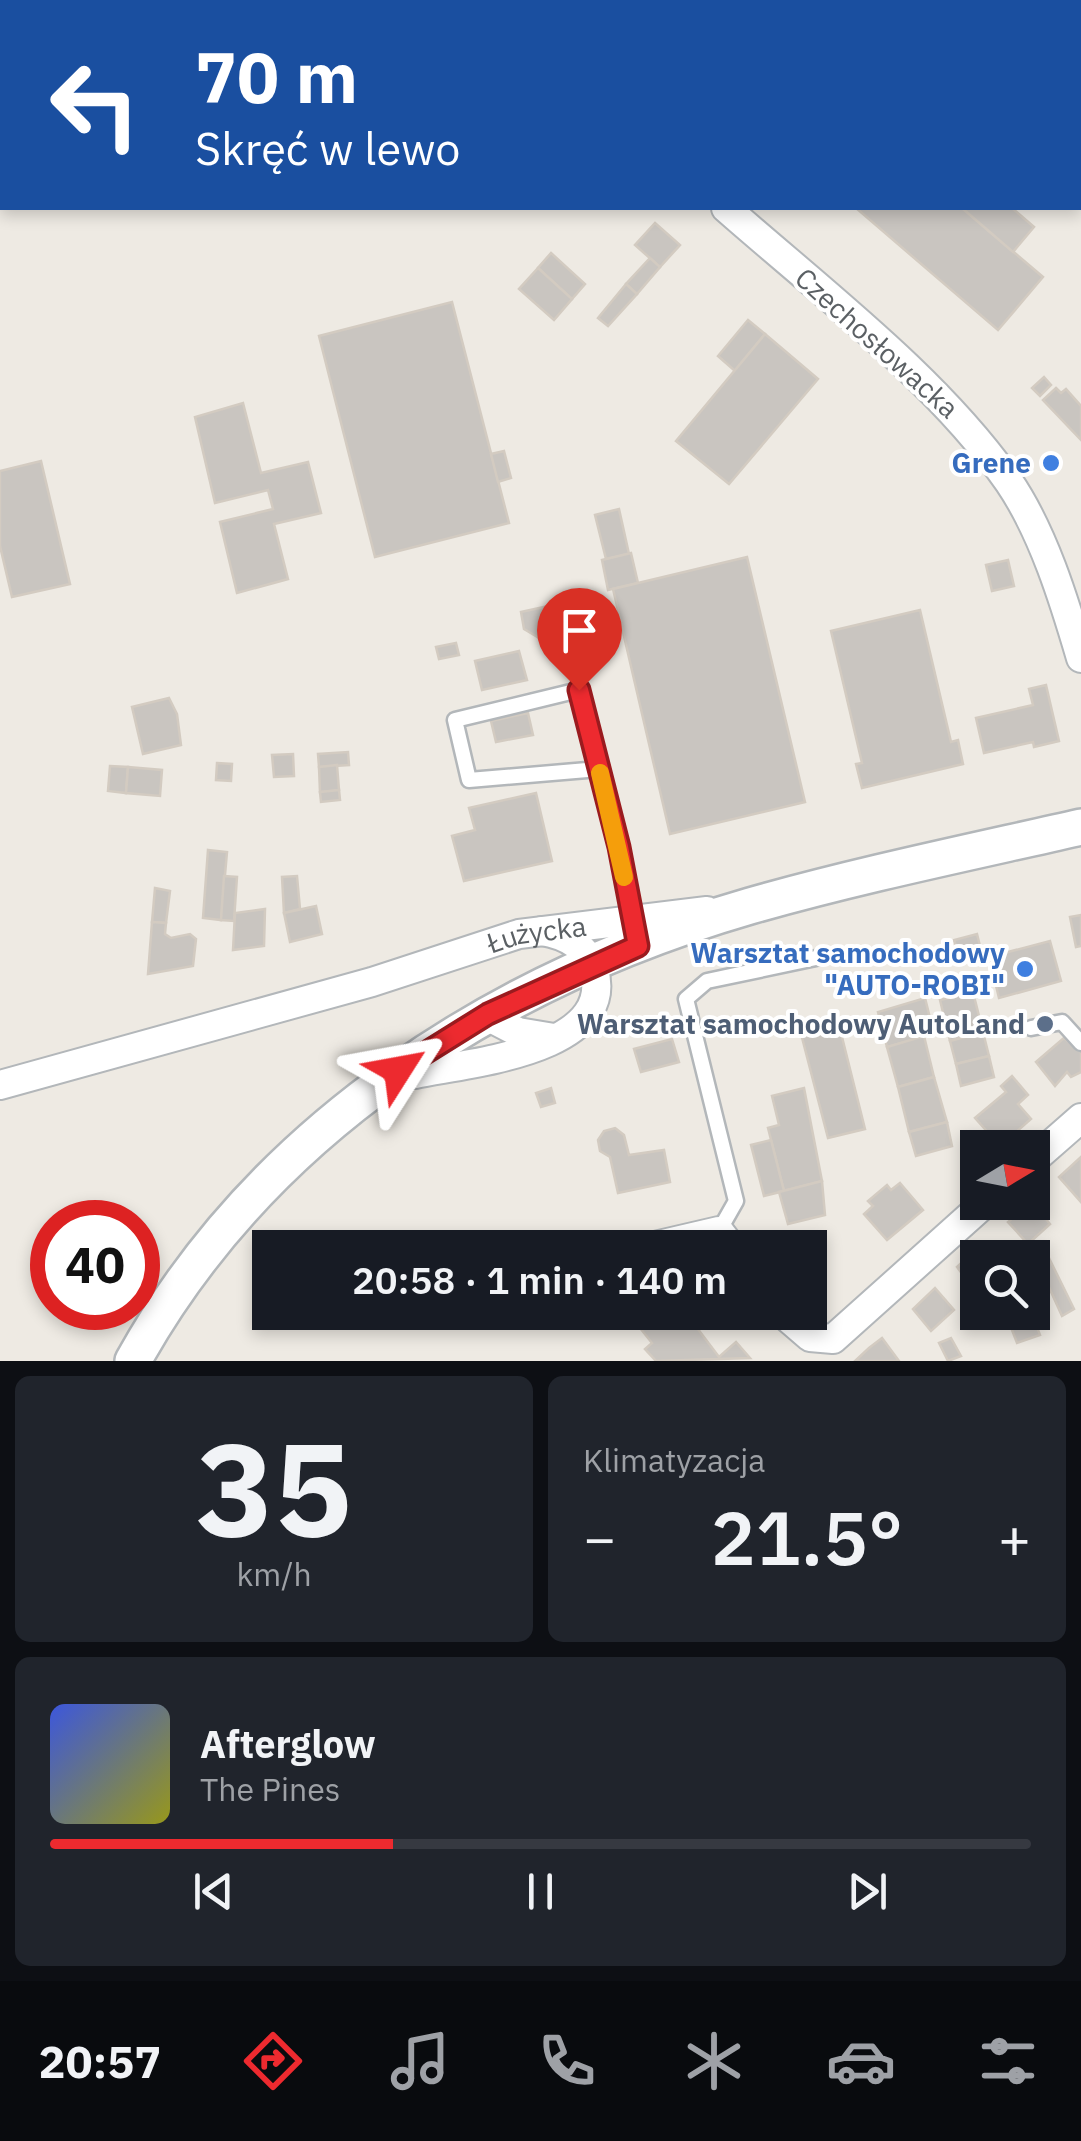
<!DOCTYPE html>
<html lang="pl">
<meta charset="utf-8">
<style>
:root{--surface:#171b24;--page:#20242c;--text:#f1f3f6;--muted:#9ea1a6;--line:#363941;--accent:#ed2a2f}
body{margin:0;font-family:"IBM Plex Sans",sans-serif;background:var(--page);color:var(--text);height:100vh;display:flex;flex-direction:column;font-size:38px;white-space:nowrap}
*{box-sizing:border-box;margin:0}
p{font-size:32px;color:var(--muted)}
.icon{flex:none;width:55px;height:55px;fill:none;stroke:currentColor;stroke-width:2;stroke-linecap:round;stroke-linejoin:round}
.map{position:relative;height:1361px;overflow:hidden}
.details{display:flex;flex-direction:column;gap:15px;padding:15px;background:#0d0f14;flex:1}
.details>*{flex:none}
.top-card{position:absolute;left:0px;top:0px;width:1082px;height:210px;box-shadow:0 5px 15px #0003;background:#1a4fa0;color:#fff;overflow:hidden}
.needle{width:65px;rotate:80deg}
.buttons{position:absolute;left:960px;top:1130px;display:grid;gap:20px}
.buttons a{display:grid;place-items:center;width:90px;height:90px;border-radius:0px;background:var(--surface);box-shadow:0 5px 15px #0003;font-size:50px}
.speed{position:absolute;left:30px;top:1200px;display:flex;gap:20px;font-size:50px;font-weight:700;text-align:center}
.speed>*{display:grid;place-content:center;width:130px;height:130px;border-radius:50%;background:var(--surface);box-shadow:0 5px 15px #0003;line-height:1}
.speed .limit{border:15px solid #d22;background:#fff;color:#111}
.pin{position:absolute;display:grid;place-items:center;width:85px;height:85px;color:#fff;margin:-102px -42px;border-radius:50% 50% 50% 0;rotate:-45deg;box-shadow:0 0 10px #0007}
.pin .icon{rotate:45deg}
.me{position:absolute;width:110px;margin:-55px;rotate:56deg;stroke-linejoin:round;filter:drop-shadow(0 0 8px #0008)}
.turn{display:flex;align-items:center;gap:35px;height:210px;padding:0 30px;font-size:45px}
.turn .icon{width:130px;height:130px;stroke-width:2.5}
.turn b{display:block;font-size:70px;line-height:85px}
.big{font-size:75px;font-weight:600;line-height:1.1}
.details .tile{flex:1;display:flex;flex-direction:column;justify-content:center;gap:15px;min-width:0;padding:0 35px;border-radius:15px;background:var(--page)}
.details .dial{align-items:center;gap:0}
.dial b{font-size:130px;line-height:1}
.song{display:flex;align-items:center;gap:30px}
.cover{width:120px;height:120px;border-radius:15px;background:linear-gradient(135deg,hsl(230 70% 55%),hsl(60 70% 35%))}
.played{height:10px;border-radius:5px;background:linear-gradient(90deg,var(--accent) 35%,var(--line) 35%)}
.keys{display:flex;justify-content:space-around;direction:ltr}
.heat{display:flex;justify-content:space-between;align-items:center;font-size:55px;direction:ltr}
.details .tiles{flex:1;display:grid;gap:15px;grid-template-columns:1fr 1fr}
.tile:last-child{grid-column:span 2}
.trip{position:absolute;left:252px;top:1230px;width:575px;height:100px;border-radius:0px;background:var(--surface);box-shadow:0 5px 15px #0003;font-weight:600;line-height:100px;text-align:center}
.dock{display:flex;height:160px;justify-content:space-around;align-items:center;background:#090b0e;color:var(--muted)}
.dock .icon{width:70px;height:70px}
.dock .on{color:var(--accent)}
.dock b{font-size:45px;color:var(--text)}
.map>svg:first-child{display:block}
</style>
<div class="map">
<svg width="1081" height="1361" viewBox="0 0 1081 1361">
<rect width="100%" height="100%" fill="#eeeae3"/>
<!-- building -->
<g fill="#c9c5c0" stroke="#d3cbc1" stroke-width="2.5">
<path d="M 856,208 L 962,208 L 1043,277 L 998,330 Z"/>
<path d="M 962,208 L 1012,208 L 1034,227 L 1013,252 Z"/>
<path d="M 655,223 L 680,245 L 660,267 L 635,245 Z"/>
<path d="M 551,253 L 585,284 L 572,299 L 538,268 Z"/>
<path d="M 650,258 L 660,267 L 637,294 L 626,284 Z"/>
<path d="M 538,268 L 572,299 L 554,320 L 519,289 Z"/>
<path d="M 626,284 L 637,294 L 608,326 L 598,318 Z"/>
<path d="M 452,302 L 509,523 L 375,557 L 319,336 Z"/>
<path d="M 748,320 L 765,334 L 735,371 L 718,356 Z"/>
<path d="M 765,334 L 818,379 L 729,484 L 676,441 Z"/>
<path d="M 1044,377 L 1051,385 L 1040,396 L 1032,388 Z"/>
<path d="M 1056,388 L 1061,393 L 1066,389 L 1081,406 L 1081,440 L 1043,400 Z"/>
<path d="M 243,403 L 261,473 L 308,462 L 321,513 L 274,524 L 288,579 L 237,593 L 220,522 L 273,509 L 268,490 L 215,503 L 195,417 Z"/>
<path d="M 504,451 L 511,478 L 498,482 L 491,454 Z"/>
<path d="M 41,461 L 70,584 L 12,597 L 0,546 L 0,471 Z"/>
<path d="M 619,509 L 629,554 L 606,559 L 595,515 Z"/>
<path d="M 631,553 L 638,583 L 608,590 L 602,560 Z"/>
<path d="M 747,557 L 805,802 L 670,834 L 613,589 Z"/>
<path d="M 1008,560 L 1014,586 L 992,591 L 986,565 Z"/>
<path d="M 589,597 L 601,650 L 574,656 L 569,631 L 539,638 L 524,629 L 521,612 Z"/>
<path d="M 920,610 L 951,742 L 958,740 L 963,764 L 862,788 L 856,764 L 862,763 L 831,631 Z"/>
<path d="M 456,643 L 459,655 L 439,659 L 436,647 Z"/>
<path d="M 519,651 L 527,680 L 482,690 L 475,661 Z"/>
<path d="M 1046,685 L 1059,741 L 1034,747 L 1033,742 L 984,753 L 976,718 L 1033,705 L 1029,689 Z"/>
<path d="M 169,698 L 177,714 L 181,745 L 143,754 L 132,707 Z"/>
<path d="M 528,713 L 533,735 L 496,742 L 491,721 Z"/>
<path d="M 348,752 L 349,765 L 319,767 L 318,754 Z"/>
<path d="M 293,754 L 294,776 L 274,777 L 272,755 Z"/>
<path d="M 217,763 L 232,764 L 231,781 L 216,780 Z"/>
<path d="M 337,765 L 339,790 L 320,792 L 319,767 Z"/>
<path d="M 110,766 L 128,767 L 126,793 L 108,791 Z"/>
<path d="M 128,767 L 162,770 L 160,796 L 126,793 Z"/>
<path d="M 339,790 L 340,800 L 321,802 L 320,792 Z"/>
<path d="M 536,793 L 552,861 L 464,881 L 452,836 L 475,830 L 469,808 Z"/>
<path d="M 208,850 L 227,852 L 221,920 L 203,918 Z"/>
<path d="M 224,876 L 237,877 L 234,921 L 221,920 Z"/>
<path d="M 297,876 L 300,909 L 284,913 L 282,877 Z"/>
<path d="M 155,888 L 170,891 L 166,923 L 152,922 Z"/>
<path d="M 316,906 L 322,934 L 290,942 L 284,913 Z"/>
<path d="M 265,909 L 264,946 L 233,950 L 235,913 Z"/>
<path d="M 1081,915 L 1081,946 L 1076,947 L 1070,917 Z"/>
<path d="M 152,922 L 166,923 L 165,934 L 171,938 L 190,934 L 196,939 L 193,966 L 148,974 Z"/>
<path d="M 977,934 L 982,954 L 966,960 L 959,955 L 954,940 Z"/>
<path d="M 1050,941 L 1061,981 L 999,998 L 989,957 Z"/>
<path d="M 973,992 L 983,1032 L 950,1041 L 940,1000 Z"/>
<path d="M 925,998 L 934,1034 L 887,1047 L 878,1012 Z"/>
<path d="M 837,1017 L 865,1129 L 828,1138 L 799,1026 Z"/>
<path d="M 983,1032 L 989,1056 L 956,1064 L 950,1041 Z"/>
<path d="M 924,1036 L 934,1077 L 898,1087 L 887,1047 Z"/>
<path d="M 1064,1038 L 1081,1052 L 1081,1072 L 1071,1077 L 1067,1072 L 1055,1086 L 1036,1062 Z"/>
<path d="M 672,1039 L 679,1062 L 641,1072 L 634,1049 Z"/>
<path d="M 989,1056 L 994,1077 L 961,1086 L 956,1064 Z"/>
<path d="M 1012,1076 L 1028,1095 L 1018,1104 L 1031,1119 L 1000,1146 L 975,1118 L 1006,1092 L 1001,1086 Z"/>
<path d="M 934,1077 L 947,1122 L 909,1132 L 898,1087 Z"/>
<path d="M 551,1088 L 555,1103 L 541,1107 L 536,1093 Z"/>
<path d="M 804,1088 L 822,1181 L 784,1191 L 768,1128 L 779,1125 L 772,1096 Z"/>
<path d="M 947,1122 L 952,1146 L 916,1156 L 909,1132 Z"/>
<path d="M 615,1128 L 624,1135 L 629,1155 L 664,1150 L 670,1182 L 618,1193 L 610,1157 L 600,1151 L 598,1140 L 604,1131 Z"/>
<path d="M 771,1140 L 784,1191 L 764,1196 L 751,1145 Z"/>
<path d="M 1081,1157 L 1081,1202 L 1059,1177 Z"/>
<path d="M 822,1181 L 825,1215 L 788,1224 L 779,1192 Z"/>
<path d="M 900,1183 L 923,1210 L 887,1240 L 864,1214 L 873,1206 L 868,1201 L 887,1185 L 891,1190 Z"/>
<path d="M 1032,1202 L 1050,1224 L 1028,1244 L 1008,1222 Z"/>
<path d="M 981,1245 L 992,1258 L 978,1258 L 978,1295 L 957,1267 Z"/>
<path d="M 1048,1256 L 1074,1309 L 1062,1316 L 1037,1261 Z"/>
<path d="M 935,1288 L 954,1310 L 931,1331 L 913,1309 Z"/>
<path d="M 658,1312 L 685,1312 L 719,1357 L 736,1342 L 750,1358 L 656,1361 L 645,1349 L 652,1343 L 640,1328 Z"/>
<path d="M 1005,1312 L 1031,1312 L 1040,1335 L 1017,1343 Z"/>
<path d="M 882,1338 L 899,1361 L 855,1361 L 869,1348 Z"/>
<path d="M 951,1338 L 961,1356 L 948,1361 L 939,1343 Z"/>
</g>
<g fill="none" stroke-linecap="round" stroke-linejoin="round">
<!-- service casing -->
<g stroke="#b3b7ba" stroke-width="19">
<g id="service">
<path d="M 599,769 L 469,780 L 455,720 L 579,690 L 619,847 L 632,921"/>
<path d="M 1031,1028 L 1062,1022 L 1081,1043"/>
<path d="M 719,1231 L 736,1201 L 686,999 L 707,981 L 816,958"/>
</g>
</g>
<!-- minor casing -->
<g stroke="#b3b7ba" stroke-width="32">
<g id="minor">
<path d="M 492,0 L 495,2"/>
<path d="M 726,208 C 819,290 938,380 1009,482 C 1043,532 1064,600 1081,658"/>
<path d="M 485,1015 L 518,1032 L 554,1038"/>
<path d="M 398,1069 L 415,1074 C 465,1063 617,1052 594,970 C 587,946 565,935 542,931"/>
<path id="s1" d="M 0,1085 L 372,982 L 519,934 L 707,911"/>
<path d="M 1032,1161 L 1081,1118"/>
<path d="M 646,1248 L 719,1231 L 732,1248"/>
<path d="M 781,1312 L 810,1337 L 833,1339 L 986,1202"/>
</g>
</g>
<!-- tertiary casing -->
<g stroke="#b3b7ba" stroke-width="40">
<path id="tertiary" d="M 133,1361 C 262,1128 498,979 750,906 C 859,875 971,852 1081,827"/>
</g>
<!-- service -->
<use href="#service" stroke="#fff" stroke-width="14"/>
<!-- minor -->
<use href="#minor" stroke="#fff" stroke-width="28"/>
<!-- tertiary -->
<use href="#tertiary" stroke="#fff" stroke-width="35"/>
</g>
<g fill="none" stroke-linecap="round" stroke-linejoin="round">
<!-- route casing -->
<g stroke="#9a1b1f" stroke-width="25">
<path id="route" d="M 398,1070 L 488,1014 L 638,946 L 619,847 L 579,690"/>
</g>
<!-- route -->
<use href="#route" stroke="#ed2a2f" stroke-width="18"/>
<!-- slow -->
<path stroke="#f59e0b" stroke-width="18" d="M 600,773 L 624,877"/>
</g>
<!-- markers -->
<g fill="#3f7fe0" stroke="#fff" stroke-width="4">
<circle cx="1051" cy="463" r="10"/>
<circle cx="1025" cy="969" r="10"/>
</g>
<circle fill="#5c6f8a" stroke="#fff" stroke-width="4" cx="1045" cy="1024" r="10"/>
<g text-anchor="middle" stroke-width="8" stroke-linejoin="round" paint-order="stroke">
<!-- street labels -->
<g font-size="28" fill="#5b6064" stroke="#fff">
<text transform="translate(877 343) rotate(42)" y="10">Czechosłowacka</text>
<text dy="10" stroke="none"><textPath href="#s1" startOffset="558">Łużycka</textPath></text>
</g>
<!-- shop labels -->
<g font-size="28" font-weight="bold" fill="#366cbe" stroke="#fff" text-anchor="end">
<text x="1031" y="473">Grene</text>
<text x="1005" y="963">Warsztat samochodowy<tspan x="1005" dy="32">"AUTO-ROBI"</tspan></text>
</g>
<!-- service labels -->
<g font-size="28" font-weight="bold" fill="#4e5e75" stroke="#fff" text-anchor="end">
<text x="1025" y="1034">Warsztat samochodowy AutoLand</text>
</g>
</g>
</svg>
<div class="buttons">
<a><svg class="needle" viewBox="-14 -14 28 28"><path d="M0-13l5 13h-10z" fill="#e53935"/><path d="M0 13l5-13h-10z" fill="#9ea1a6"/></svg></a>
<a><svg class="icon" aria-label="search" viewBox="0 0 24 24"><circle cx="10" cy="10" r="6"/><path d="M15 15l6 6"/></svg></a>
</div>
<div class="speed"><div class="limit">40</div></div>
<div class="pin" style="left:579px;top:690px;background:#d93025"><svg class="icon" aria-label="arrive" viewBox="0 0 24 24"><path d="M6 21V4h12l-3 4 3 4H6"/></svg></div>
<svg class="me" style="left:398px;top:1070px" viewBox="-20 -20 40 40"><path d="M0-17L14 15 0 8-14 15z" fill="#ed2a2f" stroke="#fff" stroke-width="4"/></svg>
<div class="trip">20:58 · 1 min · 140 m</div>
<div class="top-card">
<div class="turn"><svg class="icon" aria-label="left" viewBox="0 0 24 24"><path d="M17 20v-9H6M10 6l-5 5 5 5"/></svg><div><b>70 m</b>Skręć w lewo</div></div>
</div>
</div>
<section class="details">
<div class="tiles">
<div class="tile dial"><b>35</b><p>km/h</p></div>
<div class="tile"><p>Klimatyzacja</p>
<div class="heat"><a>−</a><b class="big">21.5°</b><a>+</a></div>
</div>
<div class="tile">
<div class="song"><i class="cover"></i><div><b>Afterglow</b><p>The Pines</p></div></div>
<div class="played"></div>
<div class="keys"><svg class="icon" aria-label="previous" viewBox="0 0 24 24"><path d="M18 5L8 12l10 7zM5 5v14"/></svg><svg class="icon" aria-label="pause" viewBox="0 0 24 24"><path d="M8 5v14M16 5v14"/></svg><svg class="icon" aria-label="next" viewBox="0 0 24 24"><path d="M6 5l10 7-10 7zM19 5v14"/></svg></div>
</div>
</div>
</section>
<nav class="dock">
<b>20:57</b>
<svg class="icon on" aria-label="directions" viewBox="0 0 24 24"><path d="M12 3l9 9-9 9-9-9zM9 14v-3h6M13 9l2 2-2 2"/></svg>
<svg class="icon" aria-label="music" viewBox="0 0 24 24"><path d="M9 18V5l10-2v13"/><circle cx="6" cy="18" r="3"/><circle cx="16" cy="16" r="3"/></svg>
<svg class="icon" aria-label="phone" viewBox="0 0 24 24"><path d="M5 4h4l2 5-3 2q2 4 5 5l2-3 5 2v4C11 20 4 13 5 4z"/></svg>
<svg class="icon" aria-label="climate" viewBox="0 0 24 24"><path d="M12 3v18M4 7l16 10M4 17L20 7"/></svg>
<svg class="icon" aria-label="car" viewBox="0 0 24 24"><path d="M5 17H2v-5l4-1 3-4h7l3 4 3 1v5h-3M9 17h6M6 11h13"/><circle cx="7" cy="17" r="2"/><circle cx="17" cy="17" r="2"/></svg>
<svg class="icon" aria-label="filters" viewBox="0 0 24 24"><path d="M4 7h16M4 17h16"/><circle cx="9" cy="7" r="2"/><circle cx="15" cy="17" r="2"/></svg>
</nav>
